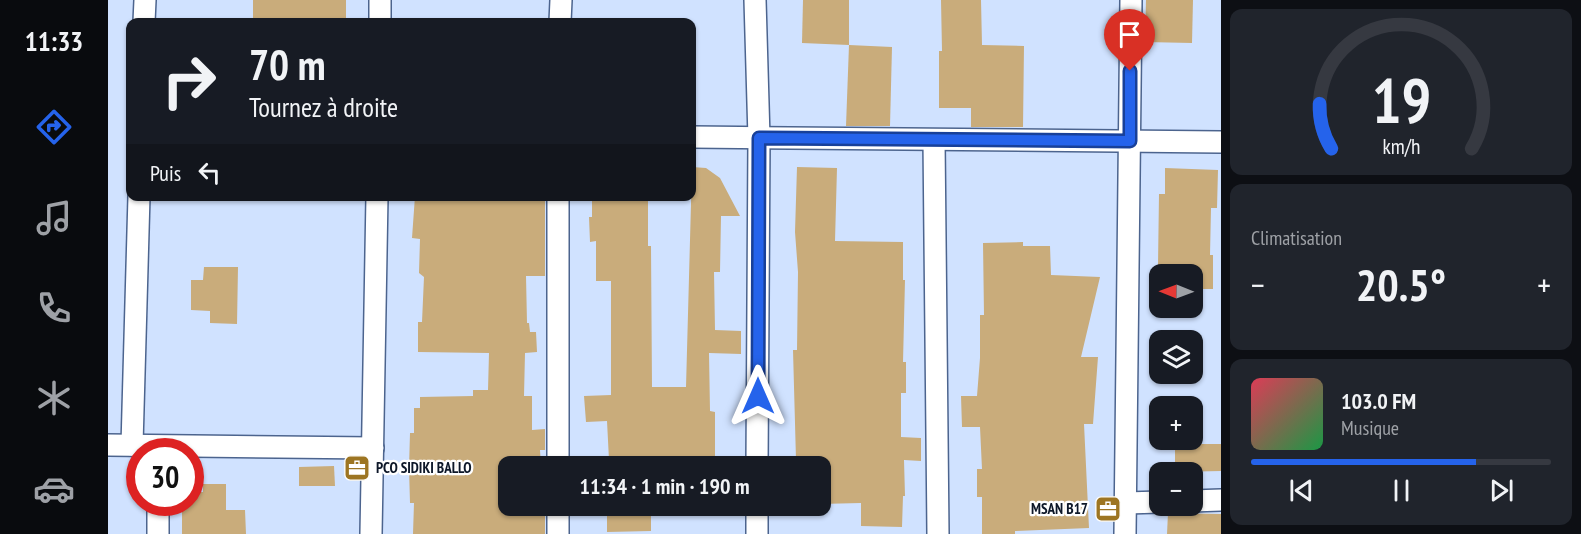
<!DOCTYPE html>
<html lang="fr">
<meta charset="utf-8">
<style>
:root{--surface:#171b24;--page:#20242c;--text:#f1f3f6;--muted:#9ea1a6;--line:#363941;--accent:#2563eb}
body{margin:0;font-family:"PT Sans Narrow",sans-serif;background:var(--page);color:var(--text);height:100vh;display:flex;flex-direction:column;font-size:22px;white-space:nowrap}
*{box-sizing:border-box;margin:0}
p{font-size:20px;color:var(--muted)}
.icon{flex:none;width:33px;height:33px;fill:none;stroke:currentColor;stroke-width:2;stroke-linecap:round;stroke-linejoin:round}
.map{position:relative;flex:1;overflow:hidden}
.sheet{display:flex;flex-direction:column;gap:9px;padding:9px;background:#0d0f14;width:360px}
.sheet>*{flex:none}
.banner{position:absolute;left:18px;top:18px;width:570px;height:183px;border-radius:12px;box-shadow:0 2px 4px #0004;background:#171b24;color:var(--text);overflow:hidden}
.needle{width:39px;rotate:271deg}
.controls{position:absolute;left:1041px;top:264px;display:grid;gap:12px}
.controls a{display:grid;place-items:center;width:54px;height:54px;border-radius:12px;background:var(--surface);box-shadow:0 2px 4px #0004;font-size:30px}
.speed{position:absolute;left:18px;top:438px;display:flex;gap:12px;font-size:30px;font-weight:700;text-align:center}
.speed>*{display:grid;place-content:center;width:78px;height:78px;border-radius:50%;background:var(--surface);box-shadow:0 2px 4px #0004;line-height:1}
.speed .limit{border:9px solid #d22;background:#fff;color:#111}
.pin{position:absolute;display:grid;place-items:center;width:51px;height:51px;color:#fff;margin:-62px -26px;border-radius:50% 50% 50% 0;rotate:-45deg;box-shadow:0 0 6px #0007}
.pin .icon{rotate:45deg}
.me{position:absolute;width:66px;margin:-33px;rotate:0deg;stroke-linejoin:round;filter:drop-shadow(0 0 4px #0008)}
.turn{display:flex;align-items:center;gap:21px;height:126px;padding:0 24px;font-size:27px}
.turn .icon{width:78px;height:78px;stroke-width:2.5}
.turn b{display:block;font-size:42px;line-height:51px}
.then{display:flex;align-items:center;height:57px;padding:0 24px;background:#0003;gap:12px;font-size:22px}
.big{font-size:45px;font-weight:700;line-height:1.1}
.sheet .tile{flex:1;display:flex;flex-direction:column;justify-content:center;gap:9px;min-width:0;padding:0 21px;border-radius:12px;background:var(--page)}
.sheet .dial{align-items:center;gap:0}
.dial svg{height:156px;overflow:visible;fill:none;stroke:var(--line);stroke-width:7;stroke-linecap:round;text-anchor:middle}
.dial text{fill:var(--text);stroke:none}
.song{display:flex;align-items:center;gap:18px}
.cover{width:72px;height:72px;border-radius:9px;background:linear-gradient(135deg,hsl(350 70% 55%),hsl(140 70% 35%))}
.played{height:6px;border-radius:3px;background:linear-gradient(90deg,var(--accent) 75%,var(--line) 75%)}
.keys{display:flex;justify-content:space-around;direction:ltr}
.heat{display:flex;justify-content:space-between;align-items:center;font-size:33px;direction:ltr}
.trip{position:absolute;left:390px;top:456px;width:333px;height:60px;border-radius:12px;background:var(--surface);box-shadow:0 2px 4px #0004;font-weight:700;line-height:60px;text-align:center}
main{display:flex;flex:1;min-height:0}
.dock{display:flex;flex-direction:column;width:108px;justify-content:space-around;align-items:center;background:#090b0e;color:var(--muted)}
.dock .icon{width:42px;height:42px}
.dock .current{color:var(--accent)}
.dock b{font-size:27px;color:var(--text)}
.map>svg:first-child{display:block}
</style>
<main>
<nav class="dock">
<b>11:33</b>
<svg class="icon current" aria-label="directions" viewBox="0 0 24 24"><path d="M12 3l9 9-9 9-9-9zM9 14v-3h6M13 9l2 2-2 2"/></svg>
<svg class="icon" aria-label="music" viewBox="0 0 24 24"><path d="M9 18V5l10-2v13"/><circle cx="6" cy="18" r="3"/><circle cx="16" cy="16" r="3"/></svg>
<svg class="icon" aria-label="phone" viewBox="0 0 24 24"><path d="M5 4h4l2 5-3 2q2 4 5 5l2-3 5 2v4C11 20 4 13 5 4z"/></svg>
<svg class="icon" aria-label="climate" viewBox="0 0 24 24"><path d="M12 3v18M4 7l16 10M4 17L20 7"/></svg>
<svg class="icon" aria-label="car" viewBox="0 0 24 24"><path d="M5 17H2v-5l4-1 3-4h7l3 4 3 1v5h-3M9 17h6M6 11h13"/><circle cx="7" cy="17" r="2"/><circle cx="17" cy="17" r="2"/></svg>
</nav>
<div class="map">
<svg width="1113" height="534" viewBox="0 0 1113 534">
<rect width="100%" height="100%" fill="#d0e2ff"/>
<!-- building -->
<g fill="#c9ac7b">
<rect x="145" y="0" width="93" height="22"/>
<path d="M 695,0 L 741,0 L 741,45 L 694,43 Z"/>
<path d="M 833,0 L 873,0 L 874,45 L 916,46 L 915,127 L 863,127 L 863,108 L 831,108 L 831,51 L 834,51 Z"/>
<path d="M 1038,0 L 1085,0 L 1084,43 L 1037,42 Z"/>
<path d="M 741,45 L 784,47 L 782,126 L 738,126 Z"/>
<path d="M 584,167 L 598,168 L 612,178 L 632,216 L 613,216 L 612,272 L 606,272 L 607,330 L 633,331 L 633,354 L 601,353 L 602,411 L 607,412 L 607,466 L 564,466 L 564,458 L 501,460 L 499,421 L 478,422 L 476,396 L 503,395 L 503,281 L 488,281 L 488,241 L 482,242 L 481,217 L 484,217 L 484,196 L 540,196 L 540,246 L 543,246 L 544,387 L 578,387 Z"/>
<path d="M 689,167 L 729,168 L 727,241 L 795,242 L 795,280 L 797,280 L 795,362 L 798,362 L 798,393 L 793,393 L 793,437 L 813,438 L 813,461 L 796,460 L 797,496 L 795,496 L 794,527 L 753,526 L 753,503 L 712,504 L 712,460 L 688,460 L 685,350 L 689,350 L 690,272 L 687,232 Z"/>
<path d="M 1057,168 L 1110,170 L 1109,208 L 1103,208 L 1102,255 L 1105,255 L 1105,289 L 1084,289 L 1084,274 L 1057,274 L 1057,266 L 1050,266 L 1051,194 L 1057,194 Z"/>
<path d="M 307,196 L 437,196 L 437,276 L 418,276 L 419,323 L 421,323 L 422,332 L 428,332 L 429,352 L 417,353 L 416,396 L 424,396 L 424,430 L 437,429 L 437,450 L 432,450 L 433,466 L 400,466 L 400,506 L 437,506 L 437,534 L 305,534 L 306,503 L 302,503 L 301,468 L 302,433 L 306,433 L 306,408 L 312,408 L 312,397 L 365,396 L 365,390 L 380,390 L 381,353 L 310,352 L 310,322 L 314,322 L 316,277 L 311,273 L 312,239 L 304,238 Z"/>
<path d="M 915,242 L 915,246 L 942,246 L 943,275 L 992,277 L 973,357 L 990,357 L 985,424 L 976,424 L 981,528 L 907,531 L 907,534 L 874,534 L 874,497 L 869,497 L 869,469 L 874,469 L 872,427 L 854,427 L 853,396 L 869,396 L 872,358 L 872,315 L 876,315 L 875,243 Z"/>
<path d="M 96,267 L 130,267 L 129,324 L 102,323 L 102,311 L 83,310 L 83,280 L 95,280 Z"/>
<path d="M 1067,444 L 1113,444 L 1113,471 L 1067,472 Z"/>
<path d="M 226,466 L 227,486 L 191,486 L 191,467 Z"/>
<path d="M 95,484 L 118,484 L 118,510 L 137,510 L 138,534 L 74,534 L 74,502 L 82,502 L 82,492 L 95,492 Z"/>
<path d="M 499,506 L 543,506 L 543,531 L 499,532 Z"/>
<path d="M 1060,513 L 1113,514 L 1113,534 L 1059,534 Z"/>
</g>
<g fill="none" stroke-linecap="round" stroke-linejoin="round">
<!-- minor casing -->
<g stroke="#4c648e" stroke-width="24">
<g id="minor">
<path d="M 647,0 L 651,138 L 649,466"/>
<path d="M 36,22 L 37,0"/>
<path d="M 272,22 L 272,0"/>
<path d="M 452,22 L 453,0"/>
<path d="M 584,137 L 1113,142"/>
<path d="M 826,140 L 830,534"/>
<path d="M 0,445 L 265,448"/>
<path d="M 24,445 L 31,196"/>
<path d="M 450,466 L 450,196"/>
<path d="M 1084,501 L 1113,500"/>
<path d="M 1018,503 L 1052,502"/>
<path d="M 50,534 L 50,502"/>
<path d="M 263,534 L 269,196"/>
<path d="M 450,534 L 450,506"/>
<path d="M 649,534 L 649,506"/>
<path d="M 1017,534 L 1023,0"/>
</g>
</g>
<!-- minor -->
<use href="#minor" stroke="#fff" stroke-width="21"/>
</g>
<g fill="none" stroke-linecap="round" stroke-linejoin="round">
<!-- route casing -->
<g stroke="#184099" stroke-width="15">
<path id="route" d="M 650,396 L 651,138 L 1022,141 L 1022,71"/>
</g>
<!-- route -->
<use href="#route" stroke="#2563eb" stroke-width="10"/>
</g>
<!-- icons -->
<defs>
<g id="office-square" transform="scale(1.35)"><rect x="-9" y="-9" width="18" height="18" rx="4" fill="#9d7522" stroke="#fff"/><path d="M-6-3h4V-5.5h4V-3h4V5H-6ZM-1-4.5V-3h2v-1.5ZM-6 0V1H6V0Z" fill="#fff"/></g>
</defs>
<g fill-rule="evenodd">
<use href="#office-square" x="249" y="468"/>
<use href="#office-square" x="1000" y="509"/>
</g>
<g text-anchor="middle" stroke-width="4.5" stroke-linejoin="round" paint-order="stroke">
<!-- poi labels -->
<g font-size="15" font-weight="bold" fill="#0d1728" stroke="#fff" text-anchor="start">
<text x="268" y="473">PCO SIDIKI BALLO</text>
<text x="980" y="514" text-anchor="end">MSAN B17</text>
</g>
</g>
</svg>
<div class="controls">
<a><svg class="needle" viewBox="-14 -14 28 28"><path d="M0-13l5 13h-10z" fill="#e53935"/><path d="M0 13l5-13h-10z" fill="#9ea1a6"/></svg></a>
<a><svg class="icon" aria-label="layers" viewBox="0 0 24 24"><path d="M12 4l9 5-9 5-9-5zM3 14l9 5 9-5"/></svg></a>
<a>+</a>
<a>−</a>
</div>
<div class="speed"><div class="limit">30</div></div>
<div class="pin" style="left:1022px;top:71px;background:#d93025"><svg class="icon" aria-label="arrive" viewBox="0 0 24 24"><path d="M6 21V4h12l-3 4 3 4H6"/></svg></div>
<svg class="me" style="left:650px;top:396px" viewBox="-20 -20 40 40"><path d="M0-17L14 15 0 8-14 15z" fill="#2563eb" stroke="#fff" stroke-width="4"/></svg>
<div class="trip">11:34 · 1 min · 190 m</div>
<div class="banner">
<div class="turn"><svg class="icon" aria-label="right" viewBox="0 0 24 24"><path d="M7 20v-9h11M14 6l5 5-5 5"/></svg><div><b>70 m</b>Tournez à droite</div></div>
<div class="then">Puis<svg class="icon" aria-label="left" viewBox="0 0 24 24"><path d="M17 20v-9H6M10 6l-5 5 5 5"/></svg></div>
</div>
</div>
<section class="sheet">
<div class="tile dial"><svg viewBox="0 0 100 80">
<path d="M14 69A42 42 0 1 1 86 69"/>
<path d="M14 69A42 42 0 0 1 8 46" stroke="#2563eb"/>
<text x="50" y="56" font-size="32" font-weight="700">19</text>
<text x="50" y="72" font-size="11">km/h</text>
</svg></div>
<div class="tile"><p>Climatisation</p>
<div class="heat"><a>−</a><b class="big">20.5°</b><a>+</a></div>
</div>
<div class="tile">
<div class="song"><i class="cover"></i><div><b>103.0 FM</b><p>Musique</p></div></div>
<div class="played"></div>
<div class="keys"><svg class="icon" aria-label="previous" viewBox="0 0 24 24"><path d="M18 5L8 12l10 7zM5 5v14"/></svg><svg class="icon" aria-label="pause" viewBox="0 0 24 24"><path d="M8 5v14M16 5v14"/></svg><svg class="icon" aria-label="next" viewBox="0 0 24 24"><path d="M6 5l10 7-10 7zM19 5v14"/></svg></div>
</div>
</section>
</main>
